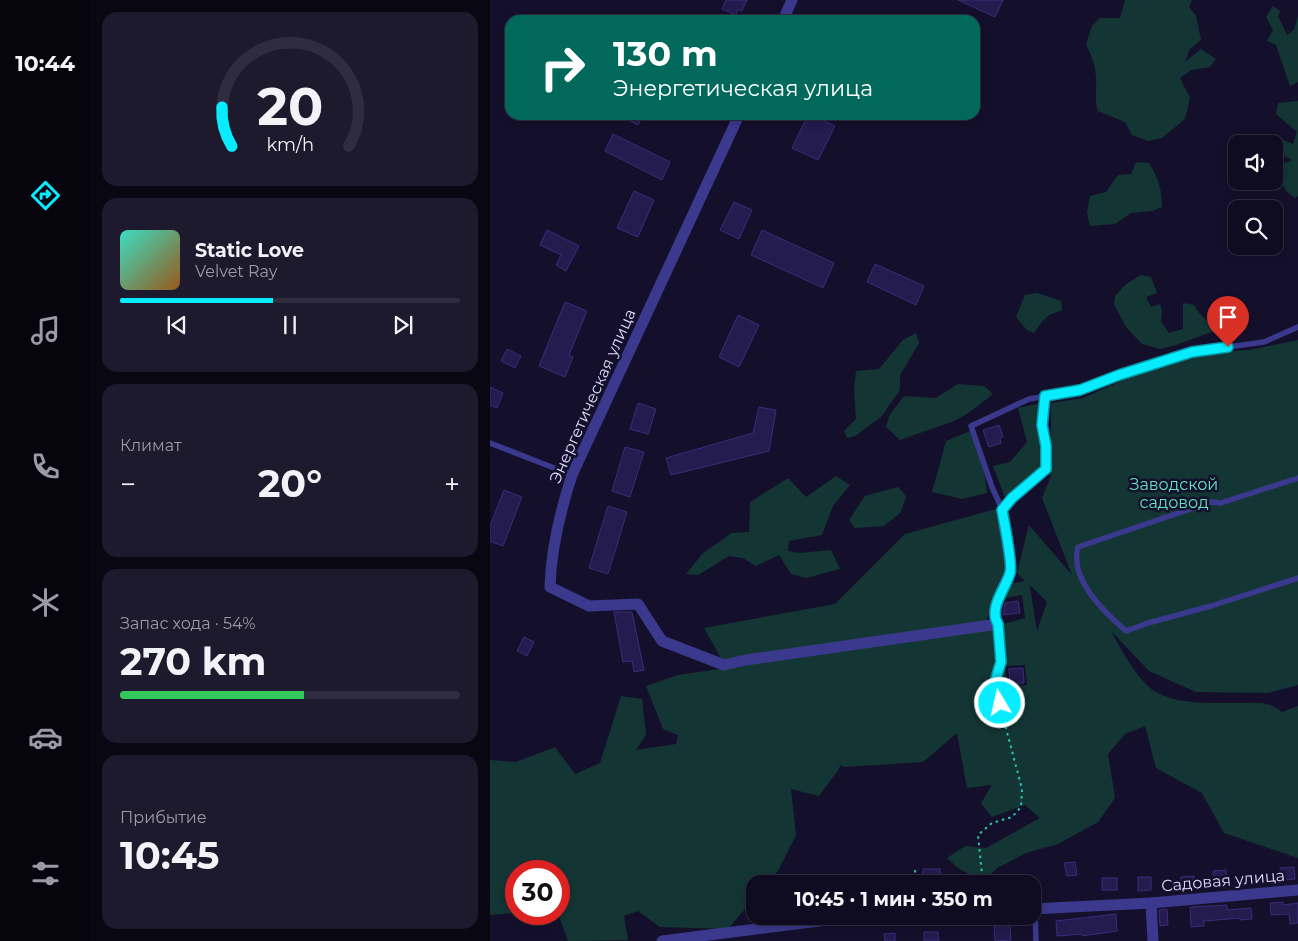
<!DOCTYPE html>
<html lang="ru">
<meta charset="utf-8">
<style>
:root{--surface:#0f0c21;--page:#1d1a2e;--text:#f1f3f6;--muted:#9b9ba5;--line:#2f2c3f;--accent:#07ecff}
body{margin:0;font-family:Montserrat,sans-serif;background:var(--page);color:var(--text);height:100vh;display:flex;flex-direction:column;font-size:19px;white-space:nowrap}
*{box-sizing:border-box;margin:0}
p{font-size:16px;color:var(--muted)}
.icon{flex:none;width:28px;height:28px;fill:none;stroke:currentColor;stroke-width:2;stroke-linecap:round;stroke-linejoin:round}
.map{position:relative;flex:1;overflow:hidden}
.drawer{display:flex;flex-direction:column;gap:12px;padding:12px;background:#080712;width:400px}
.drawer>*{flex:none}
.top-card{position:absolute;left:15px;top:15px;width:475px;height:105px;border-radius:15px;box-shadow:0 2px 12px #0003,0 0 0 1px var(--line);background:#00695c;color:#fff;overflow:hidden}
.controls{position:absolute;left:738px;top:135px;display:grid;gap:10px}
.controls a{display:grid;place-items:center;width:55px;height:55px;border-radius:10px;background:var(--surface);box-shadow:0 2px 12px #0003,0 0 0 1px var(--line);font-size:25px}
.speed{position:absolute;left:15px;top:860px;display:flex;gap:10px;font-size:25px;font-weight:700;text-align:center}
.speed>*{display:grid;place-content:center;width:65px;height:65px;border-radius:50%;background:var(--surface);box-shadow:0 2px 12px #0003,0 0 0 1px var(--line);line-height:1}
.speed .limit{border:8px solid #d22;background:#fff;color:#111}
.pin{position:absolute;display:grid;place-items:center;width:42px;height:42px;color:#fff;margin:-51px -21px;border-radius:50% 50% 50% 0;rotate:-45deg;box-shadow:0 0 5px #0007}
.pin .icon{rotate:45deg}
.me{position:absolute;width:55px;margin:-28px;rotate:351deg;stroke-linejoin:round;filter:drop-shadow(0 0 4px #0008)}
.turn{display:flex;align-items:center;gap:18px;height:105px;padding:0 25px;font-size:22px}
.turn .icon{width:65px;height:65px;stroke-width:2.5}
.turn b{display:block;font-size:35px;line-height:42px}
.big{font-size:38px;font-weight:700;line-height:1.1}
.drawer .card{flex:1;display:flex;flex-direction:column;justify-content:center;gap:8px;min-width:0;padding:0 18px;border-radius:15px;background:var(--page)}
.drawer .dial{align-items:center;gap:0}
.dial svg{height:130px;overflow:visible;fill:none;stroke:var(--line);stroke-width:7;stroke-linecap:round;text-anchor:middle}
.dial text{fill:var(--text);stroke:none}
.song{display:flex;align-items:center;gap:15px}
.cover{width:60px;height:60px;border-radius:8px;background:linear-gradient(135deg,hsl(170 70% 55%),hsl(30 70% 35%))}
.played{height:5px;border-radius:2px;background:linear-gradient(90deg,var(--accent) 45%,var(--line) 45%)}
.keys{display:flex;justify-content:space-around;direction:ltr}
.heat{display:flex;justify-content:space-between;align-items:center;font-size:28px;direction:ltr}
.charge{height:8px;border-radius:4px;background:linear-gradient(90deg,#34c759 54%,var(--line) 0)}
.trip{position:absolute;left:256px;top:875px;width:295px;height:50px;border-radius:15px;background:var(--surface);box-shadow:0 2px 12px #0003,0 0 0 1px var(--line);font-weight:700;line-height:50px;text-align:center}
main{display:flex;flex:1;min-height:0}
.tab-bar{display:flex;flex-direction:column;width:90px;justify-content:space-around;align-items:center;background:#06050d;color:var(--muted)}
.tab-bar .icon{width:35px;height:35px}
.tab-bar .active{color:var(--accent)}
.tab-bar b{font-size:22px;color:var(--text)}
.map>svg:first-child{display:block}
</style>
<main>
<nav class="tab-bar">
<b>10:44</b>
<svg class="icon active" aria-label="directions" viewBox="0 0 24 24"><path d="M12 3l9 9-9 9-9-9zM9 14v-3h6M13 9l2 2-2 2"/></svg>
<svg class="icon" aria-label="music" viewBox="0 0 24 24"><path d="M9 18V5l10-2v13"/><circle cx="6" cy="18" r="3"/><circle cx="16" cy="16" r="3"/></svg>
<svg class="icon" aria-label="phone" viewBox="0 0 24 24"><path d="M5 4h4l2 5-3 2q2 4 5 5l2-3 5 2v4C11 20 4 13 5 4z"/></svg>
<svg class="icon" aria-label="climate" viewBox="0 0 24 24"><path d="M12 3v18M4 7l16 10M4 17L20 7"/></svg>
<svg class="icon" aria-label="car" viewBox="0 0 24 24"><path d="M5 17H2v-5l4-1 3-4h7l3 4 3 1v5h-3M9 17h6M6 11h13"/><circle cx="7" cy="17" r="2"/><circle cx="17" cy="17" r="2"/></svg>
<svg class="icon" aria-label="filters" viewBox="0 0 24 24"><path d="M4 7h16M4 17h16"/><circle cx="9" cy="7" r="2"/><circle cx="15" cy="17" r="2"/></svg>
</nav>
<section class="drawer">
<div class="card dial"><svg viewBox="0 0 100 80">
<path d="M14 69A42 42 0 1 1 86 69"/>
<path d="M14 69A42 42 0 0 1 8 45" stroke="#07ecff"/>
<text x="50" y="56" font-size="32" font-weight="700">20</text>
<text x="50" y="72" font-size="11">km/h</text>
</svg></div>
<div class="card">
<div class="song"><i class="cover"></i><div><b>Static Love</b><p>Velvet Ray</p></div></div>
<div class="played"></div>
<div class="keys"><svg class="icon" aria-label="previous" viewBox="0 0 24 24"><path d="M18 5L8 12l10 7zM5 5v14"/></svg><svg class="icon" aria-label="pause" viewBox="0 0 24 24"><path d="M8 5v14M16 5v14"/></svg><svg class="icon" aria-label="next" viewBox="0 0 24 24"><path d="M6 5l10 7-10 7zM19 5v14"/></svg></div>
</div>
<div class="card"><p>Климат</p>
<div class="heat"><a>−</a><b class="big">20°</b><a>+</a></div>
</div>
<div class="card"><p>Запас хода · 54%</p><b class="big">270 km</b><div class="charge"></div></div>
<div class="card"><p>Прибытие</p><b class="big">10:45</b></div>
</section>
<div class="map">
<svg width="808" height="941" viewBox="0 0 808 941">
<rect width="100%" height="100%" fill="#14102c"/>
<!-- green -->
<g fill="#133634" fill-rule="evenodd">
<path d="M 635,0 L 702,0 L 699,7 L 706,16 L 711,40 L 700,49 L 695,62 L 711,49 L 726,59 L 720,67 L 701,70 L 690,78 L 700,98 L 695,119 L 672,138 L 658,141 L 642,135 L 635,122 L 608,111 C 604,97 607,92 606,79 C 606,66 601,55 596,44 L 602,26 L 610,18 L 630,18 Z"/>
<path d="M 783,6 L 790,11 L 788,16 L 797,35 L 804,30 L 808,15 L 808,82 L 800,86 L 786,45 L 777,41 L 783,30 L 776,17 Z"/>
<path d="M 808,101 L 808,196 L 805,198 L 797,192 L 786,175 L 788,166 L 802,160 L 784,151 L 784,144 L 780,144 L 777,133 L 803,144 L 807,132 L 786,114 L 788,103 Z"/>
<path d="M 646,162 L 659,163 C 668,178 672,189 672,207 L 662,211 L 641,213 L 625,224 L 600,226 L 597,213 L 600,196 L 616,192 L 628,175 L 641,174 Z"/>
<path d="M 651,275 L 661,277 L 667,293 L 656,297 L 661,307 L 670,304 L 672,311 L 671,322 L 679,333 L 693,329 L 693,303 L 704,305 L 709,313 L 717,321 L 731,322 L 724,331 L 686,345 L 670,349 L 652,344 L 636,327 L 624,304 L 625,296 L 636,284 Z"/>
<path d="M 547,293 L 571,301 L 572,311 C 556,314 553,320 544,333 L 537,330 L 526,317 L 535,295 Z"/>
<path d="M 426,333 L 429,343 L 410,375 L 410,390 L 391,417 L 365,436 L 357,438 L 354,431 L 366,419 L 364,389 L 366,371 L 389,369 L 413,340 Z"/>
<path d="M 808,340 L 808,685 L 778,693 L 706,692 L 659,671 L 621,631 C 631,649 648,682 666,692 C 688,705 724,703 749,703 C 767,703 777,700 792,712 L 808,706 L 808,858 L 734,833 L 712,793 L 666,768 L 655,726 L 635,734 L 618,754 L 625,798 L 608,822 L 568,844 L 536,853 L 507,868 L 493,882 L 468,868 L 457,858 L 475,846 L 496,848 L 550,818 L 535,805 L 502,817 L 491,803 L 502,785 L 477,788 L 467,733 L 433,762 L 354,767 L 345,762 L 351,766 L 329,796 L 301,789 L 306,835 L 288,871 L 277,884 L 265,884 L 265,897 L 238,929 L 170,927 L 148,911 L 134,916 L 138,940 L 78,941 L 68,914 L 69,871 L 26,871 L 26,913 L 0,915 L 0,760 L 26,762 L 65,747 L 85,774 L 110,763 L 131,696 L 152,699 L 156,735 L 146,750 L 186,744 L 188,735 L 173,729 L 156,686 L 188,675 L 505,629 L 507,671 L 499,688 L 507,715 L 515,708 L 513,700 L 513,624 L 535,618 L 532,595 L 511,599 L 519,584 L 535,581 L 527,573 L 539,525 L 582,575 L 552,498 L 561,476 L 561,403 L 593,398 L 656,370 L 721,352 L 759,350 ZM 541,586 L 557,602 L 547,631 L 540,587 ZM 535,665 L 537,685 L 517,687 L 515,666 Z"/>
<path d="M 468,384 L 494,386 L 503,394 L 477,414 L 464,421 L 410,440 L 396,427 L 399,416 L 414,396 L 446,398 Z"/>
<path d="M 551,403 L 552,466 L 516,500 L 503,466 L 520,462 L 537,442 L 528,408 Z"/>
<path d="M 480,431 L 494,470 L 497,493 L 472,499 L 442,492 L 456,441 Z"/>
<path d="M 346,476 L 360,485 L 343,506 L 332,535 L 299,541 L 298,551 L 309,553 L 341,550 L 350,569 L 316,578 L 301,574 L 289,555 L 266,566 L 253,558 L 239,556 L 208,575 L 196,574 L 213,553 L 242,533 L 259,532 L 260,502 L 298,478 L 316,497 Z"/>
<path d="M 408,487 L 416,496 L 411,512 L 394,526 L 365,528 L 359,520 L 375,496 Z"/>
<path d="M 506,509 L 514,530 L 518,565 L 507,589 L 496,622 L 233,662 L 214,628 L 345,604 L 415,534 Z"/>
</g>
<!-- building -->
<g fill="#241b4e" stroke="#3a2c7b">
<path d="M 236,0 L 257,0 L 252,11 L 248,9 L 246,15 L 232,9 Z"/>
<path d="M 468,0 L 513,0 L 505,17 Z"/>
<path d="M 143,115 L 153,115 L 148,125 L 140,121 Z"/>
<path d="M 318,115 L 321,115 L 345,126 L 328,160 L 302,148 Z"/>
<path d="M 123,134 L 180,162 L 172,180 L 115,151 Z"/>
<path d="M 144,191 L 164,200 L 148,237 L 127,228 Z"/>
<path d="M 244,202 L 262,210 L 249,239 L 230,230 Z"/>
<path d="M 57,230 L 89,246 L 76,271 L 66,265 L 71,255 L 50,245 Z"/>
<path d="M 272,230 L 344,263 L 333,288 L 261,255 Z"/>
<path d="M 385,264 L 434,286 L 426,305 L 377,282 Z"/>
<path d="M 75,302 L 97,311 L 79,355 L 83,357 L 75,377 L 49,366 Z"/>
<path d="M 248,315 L 269,325 L 249,367 L 229,357 Z"/>
<path d="M 17,349 L 31,356 L 25,368 L 11,361 Z"/>
<path d="M 0,387 L 13,393 L 7,408 L 0,405 Z"/>
<path d="M 148,403 L 166,409 L 158,434 L 140,429 Z"/>
<path d="M 269,407 L 286,410 L 279,451 L 181,475 L 176,458 L 263,433 Z"/>
<path d="M 509,425 L 513,437 L 510,438 L 511,443 L 499,447 L 493,430 Z"/>
<path d="M 135,447 L 154,452 L 140,497 L 122,491 Z"/>
<path d="M 14,490 L 32,497 L 13,546 L 0,541 L 0,526 Z"/>
<path d="M 118,506 L 137,512 L 118,574 L 99,568 Z"/>
<path d="M 528,601 L 530,613 L 513,615 L 515,603 Z"/>
<path d="M 124,612 L 142,612 L 154,670 L 144,672 L 142,661 L 133,662 Z"/>
<path d="M 34,637 L 44,642 L 37,656 L 27,651 Z"/>
<path d="M 533,668 L 534,683 L 520,684 L 519,669 Z"/>
<path d="M 585,862 L 587,875 L 577,876 L 574,863 Z"/>
<path d="M 804,867 L 805,879 L 791,880 L 790,868 Z"/>
<rect x="433" y="869" width="17" height="15"/>
<path d="M 736,870 L 737,886 L 724,887 L 723,871 Z"/>
<path d="M 375,874 L 376,884 L 344,884 L 344,879 Z"/>
<path d="M 480,874 L 481,884 L 465,884 L 464,876 Z"/>
<path d="M 412,876 L 412,884 L 383,884 L 383,877 Z"/>
<path d="M 704,876 L 705,888 L 691,889 L 691,877 Z"/>
<path d="M 648,877 L 661,877 L 661,890 L 648,891 Z"/>
<rect x="612" y="878" width="15" height="12"/>
<path d="M 793,902 L 793,905 L 808,903 L 808,923 L 800,924 L 799,914 L 781,915 L 780,903 Z"/>
<path d="M 737,905 L 737,910 L 761,908 L 762,919 L 750,920 L 750,918 L 714,921 L 714,926 L 701,927 L 700,907 Z"/>
<path d="M 677,909 L 678,925 L 670,926 L 669,910 Z"/>
<path d="M 626,914 L 627,931 L 592,936 L 592,934 L 567,936 L 566,921 Z"/>
<path d="M 520,924 L 521,940 L 505,941 L 504,925 Z"/>
<path d="M 434,932 L 448,932 L 449,941 L 434,941 Z"/>
<path d="M 405,933 L 405,941 L 395,941 L 394,934 Z"/>
</g>
<g fill="none" stroke-linecap="round" stroke-linejoin="round">
<!-- path -->
<g stroke="#2bc3b6" stroke-width="2" stroke-dasharray="2.5 4" stroke-linecap="butt">
<path d="M 425,870 L 426,884"/>
<path d="M 493,884 L 488,835 L 502,823 L 522,817 L 531,807 L 532,789 L 512,713"/>
</g>
<!-- service -->
<g stroke="#3b398d" stroke-width="5.5">
<path d="M 0,443 L 82,475"/>
<path d="M 808,478 L 731,503 L 721,502 L 588,547 C 579,579 614,612 636,631 L 658,623 L 721,606 L 808,578"/>
<path d="M 512,509 L 502,487 L 481,426 L 539,399 L 590,390 L 629,375 L 702,352 L 774,342 L 808,327"/>
<path d="M 545,909 L 546,941"/>
</g>
<!-- minor -->
<g stroke="#3b398d" stroke-width="11">
<path d="M 293,20 L 302,0"/>
<path d="M 249,115 L 82,475 C 70,512 61,548 60,587 L 99,606 L 148,604 L 172,641 L 234,665 L 256,660 L 508,624"/>
<path d="M 510,703 L 503,688 L 511,662 L 508,624 L 505,619 L 508,598 L 521,571 L 512,510 L 522,499 L 556,469 L 556,446 L 553,425 L 555,396"/>
<path d="M 661,903 L 663,941"/>
<path d="M 542,909 L 661,903 L 808,890"/>
<path d="M 172,941 L 369,916"/>
</g>
</g>
<g fill="none" stroke-linecap="round" stroke-linejoin="round">
<!-- route casing -->
<g stroke="#0599a6" stroke-width="12">
<path id="route" d="M 510,703 L 503,688 L 511,662 L 508,624 C 498,608 516,588 520,573 C 523,565 514,521 512,510 L 522,498 L 556,469 L 556,446 L 552,425 L 555,396 L 590,390 L 629,375 L 702,352 L 738,347"/>
</g>
<!-- route -->
<use href="#route" stroke="#07ecff" stroke-width="9"/>
</g>
<g text-anchor="middle" stroke-width="5" stroke-linejoin="round" paint-order="stroke">
<!-- street labels -->
<g font-size="16" fill="#dfdbff" stroke="#14102c">
<text transform="translate(102 396) rotate(-66)" y="6">Энергетическая улица</text>
<text transform="translate(733 880) rotate(-5)" y="6">Садовая улица</text>
</g>
<!-- park labels -->
<g font-size="16" fill="#61e6c1" stroke="#14102c">
<text x="684" y="490">Заводской<tspan x="684" dy="18">садовод</tspan></text>
</g>
</g>
</svg>
<div class="controls">
<a><svg class="icon" aria-label="sound" viewBox="0 0 24 24"><path d="M4 9h4l5-4v14l-5-4H4zM17 9q2 3 0 6"/></svg></a>
<a><svg class="icon" aria-label="search" viewBox="0 0 24 24"><circle cx="10" cy="10" r="6"/><path d="M15 15l6 6"/></svg></a>
</div>
<div class="speed"><div class="limit">30</div></div>
<div class="pin" style="left:738px;top:347px;background:#d93025"><svg class="icon" aria-label="arrive" viewBox="0 0 24 24"><path d="M6 21V4h12l-3 4 3 4H6"/></svg></div>
<svg class="me" style="left:510px;top:703px" viewBox="-20 -20 40 40"><circle r="17" fill="#07ecff" stroke="#fff" stroke-width="3"/><path d="M0-11L8 9 0 5-8 9z" fill="#fff"/></svg>
<div class="trip">10:45 · 1 мин · 350 m</div>
<div class="top-card">
<div class="turn"><svg class="icon" aria-label="right" viewBox="0 0 24 24"><path d="M7 20v-9h11M14 6l5 5-5 5"/></svg><div><b>130 m</b>Энергетическая улица</div></div>
</div>
</div>
</main>
